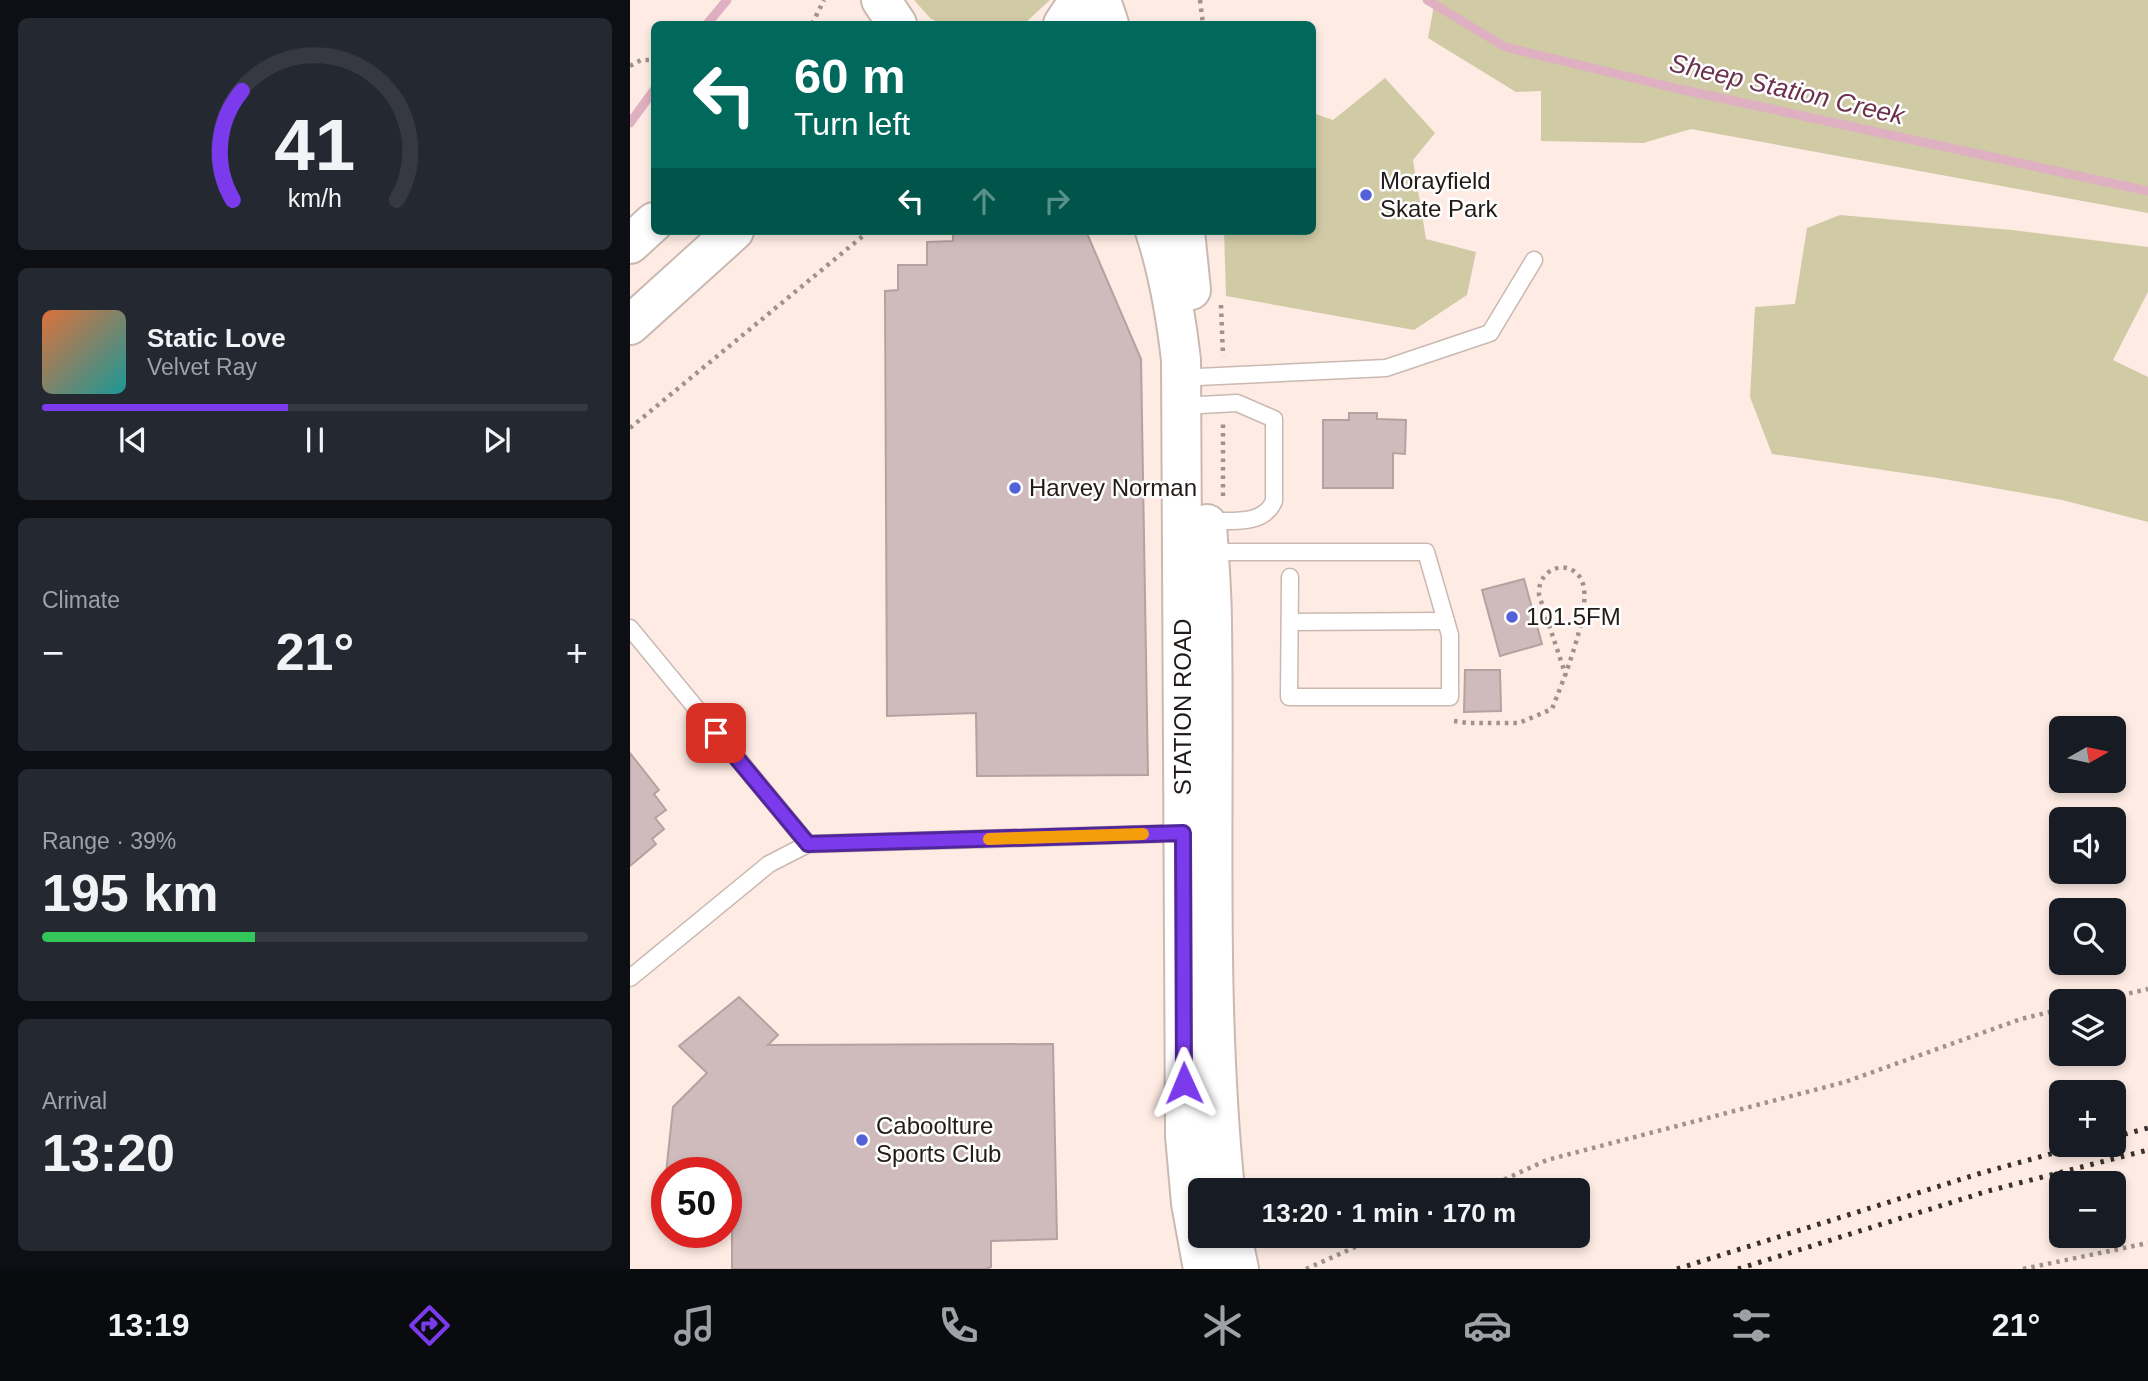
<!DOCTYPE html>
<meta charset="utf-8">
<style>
:root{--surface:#171b24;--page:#242831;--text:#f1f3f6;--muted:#9ea1a6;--line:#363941;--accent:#7c3aed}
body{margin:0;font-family:Arial,sans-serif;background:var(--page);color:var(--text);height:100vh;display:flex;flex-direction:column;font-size:26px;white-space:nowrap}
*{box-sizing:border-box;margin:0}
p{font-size:23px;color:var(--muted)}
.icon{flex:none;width:38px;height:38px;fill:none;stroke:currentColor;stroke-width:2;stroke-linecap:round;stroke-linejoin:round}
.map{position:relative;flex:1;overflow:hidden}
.drawer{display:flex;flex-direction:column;gap:18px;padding:18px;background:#0d0f14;width:630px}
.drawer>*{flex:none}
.hud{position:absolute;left:21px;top:21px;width:665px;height:214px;border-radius:10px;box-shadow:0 4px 10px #0003;background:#00695c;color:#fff;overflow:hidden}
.needle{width:46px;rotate:81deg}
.tools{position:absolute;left:1419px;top:716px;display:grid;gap:14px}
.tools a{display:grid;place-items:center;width:77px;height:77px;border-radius:10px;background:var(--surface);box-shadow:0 4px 10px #0003;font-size:35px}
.speed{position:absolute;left:21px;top:1157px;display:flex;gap:14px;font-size:35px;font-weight:700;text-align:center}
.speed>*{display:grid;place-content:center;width:91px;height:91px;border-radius:50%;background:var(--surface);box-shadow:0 4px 10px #0003;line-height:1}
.speed .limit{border:10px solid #d22;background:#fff;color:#111}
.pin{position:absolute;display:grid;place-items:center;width:60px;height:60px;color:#fff;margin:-30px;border-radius:14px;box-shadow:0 4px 10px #0006}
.me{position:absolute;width:77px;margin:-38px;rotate:359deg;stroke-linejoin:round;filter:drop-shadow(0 0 5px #0008)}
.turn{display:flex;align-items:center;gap:24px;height:147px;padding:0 28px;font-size:32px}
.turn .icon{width:91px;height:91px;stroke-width:2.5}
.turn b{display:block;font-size:49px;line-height:60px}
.lanes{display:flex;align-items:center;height:66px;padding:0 28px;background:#0003;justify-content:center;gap:35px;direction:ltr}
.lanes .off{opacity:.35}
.big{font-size:52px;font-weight:800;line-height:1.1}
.drawer .card{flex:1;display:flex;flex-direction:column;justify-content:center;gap:10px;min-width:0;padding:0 24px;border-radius:10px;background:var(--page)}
.drawer .dial{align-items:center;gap:0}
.dial svg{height:182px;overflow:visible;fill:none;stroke:var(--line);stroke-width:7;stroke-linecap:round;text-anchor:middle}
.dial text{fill:var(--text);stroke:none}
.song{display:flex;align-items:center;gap:21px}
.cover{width:84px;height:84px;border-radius:10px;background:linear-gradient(135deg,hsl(20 70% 55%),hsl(180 70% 35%))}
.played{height:7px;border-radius:4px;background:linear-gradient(90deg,var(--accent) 45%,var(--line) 45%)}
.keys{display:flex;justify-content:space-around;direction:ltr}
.heat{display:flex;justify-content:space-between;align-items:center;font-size:38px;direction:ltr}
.charge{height:10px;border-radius:5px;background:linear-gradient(90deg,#34c759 39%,var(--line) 0)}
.trip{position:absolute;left:558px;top:1178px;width:402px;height:70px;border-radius:10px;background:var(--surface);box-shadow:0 4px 10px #0003;font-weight:800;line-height:70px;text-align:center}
.tab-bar{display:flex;height:112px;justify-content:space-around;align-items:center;background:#090b0e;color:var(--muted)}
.tab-bar .icon{width:49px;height:49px}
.tab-bar .current{color:var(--accent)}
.tab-bar b{font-size:32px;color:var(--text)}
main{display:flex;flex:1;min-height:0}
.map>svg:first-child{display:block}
</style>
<main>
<section class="drawer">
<div class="card dial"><svg viewBox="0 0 100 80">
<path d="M14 69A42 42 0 1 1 86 69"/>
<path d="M14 69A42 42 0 0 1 18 21" stroke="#7c3aed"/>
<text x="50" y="56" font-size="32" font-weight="700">41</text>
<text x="50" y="72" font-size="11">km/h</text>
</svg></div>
<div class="card">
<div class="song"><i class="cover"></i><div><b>Static Love</b><p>Velvet Ray</p></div></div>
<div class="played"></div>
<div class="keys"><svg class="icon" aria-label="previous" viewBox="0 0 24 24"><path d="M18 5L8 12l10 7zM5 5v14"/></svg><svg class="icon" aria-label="pause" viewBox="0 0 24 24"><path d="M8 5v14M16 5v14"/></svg><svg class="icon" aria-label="next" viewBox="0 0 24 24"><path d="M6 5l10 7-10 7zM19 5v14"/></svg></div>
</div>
<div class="card"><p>Climate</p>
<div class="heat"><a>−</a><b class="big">21°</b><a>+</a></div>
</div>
<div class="card"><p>Range · 39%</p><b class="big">195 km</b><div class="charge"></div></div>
<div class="card"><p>Arrival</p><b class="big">13:20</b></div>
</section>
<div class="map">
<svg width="1518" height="1269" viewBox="0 0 1518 1269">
<rect width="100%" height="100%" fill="#feece4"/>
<!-- green -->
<g fill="#d0caa5">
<path d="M 284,0 L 420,0 L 394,24 L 310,24 L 300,18 Z"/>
<path d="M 805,0 L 1518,0 L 1518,213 L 1061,129 L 1013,143 L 911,141 L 911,91 L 886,92 L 798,38 Z"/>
<path d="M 755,78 L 805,133 L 783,160 L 796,239 L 846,252 L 837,295 L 784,330 L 596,296 L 594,231 L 682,231 L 683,113 L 703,120 Z"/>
<path d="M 1210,215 L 1382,230 L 1518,247 L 1518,292 L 1483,360 L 1518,377 L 1518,522 L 1432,500 L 1308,478 L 1142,454 L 1120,397 L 1125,307 L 1165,304 L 1177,228 Z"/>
</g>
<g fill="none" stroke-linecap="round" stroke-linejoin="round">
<!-- stream -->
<g stroke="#dfb0c2" stroke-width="9">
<path d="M 797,0 L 875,47 L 1049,89 L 1518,191"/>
<path d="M 77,24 L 97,0"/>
<path d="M 0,123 L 24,90"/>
</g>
</g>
<!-- building -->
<g fill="#cfbbbb" stroke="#b4a1a0" stroke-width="2">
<path d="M 323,231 L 456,231 L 511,359 L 518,775 L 347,776 L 346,713 L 257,716 L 255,291 L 268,290 L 268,265 L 297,265 L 297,242 L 323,241 Z"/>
<path d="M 719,413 L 747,413 L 747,419 L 776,420 L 775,454 L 763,453 L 763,488 L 693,488 L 693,420 L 719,420 Z"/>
<path d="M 894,579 L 912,644 L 870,656 L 852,590 Z"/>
<path d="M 835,670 L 870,670 L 871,711 L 834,712 Z"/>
<path d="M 0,753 L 29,790 L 24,794 L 36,810 L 25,818 L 34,829 L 22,839 L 26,844 L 0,866 Z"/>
<path d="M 109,997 L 148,1035 L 138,1045 L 423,1044 L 427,1239 L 361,1241 L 361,1267 L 356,1269 L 102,1269 L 102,1221 L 96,1221 L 96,1172 L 37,1172 L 37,1196 L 34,1193 L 43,1107 L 77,1073 L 49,1046 Z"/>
</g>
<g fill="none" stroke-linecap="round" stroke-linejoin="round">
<!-- lane casing -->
<g stroke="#cab9b1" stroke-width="19">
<g id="lane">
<path d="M 568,377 L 756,368 L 860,333 L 904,260"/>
<path d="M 552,406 L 607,403 L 644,419 L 644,501 C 633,527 598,520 574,521"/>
<path d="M 578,552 L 796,552 L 820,635 L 820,697 L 659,697 L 660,577"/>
<path d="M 660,622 L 816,621"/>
<path d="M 0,628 L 178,844"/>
<path d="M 0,978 L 139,864 L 178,844 L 555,833"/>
</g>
</g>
<!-- secondary casing -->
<g stroke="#cab9b1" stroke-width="42">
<g id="secondary">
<path d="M 471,0 L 479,24"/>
<path d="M 525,231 C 539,274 546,316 551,360 L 555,1136 L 561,1203 L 573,1269"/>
<path d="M 555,231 L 561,290"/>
<path d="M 577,524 C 579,558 582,592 582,625 C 585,814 576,1002 595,1190"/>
<path d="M 602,1236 L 609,1269"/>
</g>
</g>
<!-- primary casing -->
<g stroke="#cab9b1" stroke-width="42">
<g id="primary">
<path d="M 251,0 L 267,24"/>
<path d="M 433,24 L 449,0"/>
<path d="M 0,244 L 24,222"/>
<path d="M 0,325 L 104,231"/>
</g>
</g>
<!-- path -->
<g stroke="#9f928c" stroke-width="4.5" stroke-dasharray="3.5 5" stroke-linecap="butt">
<path d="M 570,0 L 573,24"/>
<path d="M 182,24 L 194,0"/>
<path d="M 0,66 L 11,60 L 24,60"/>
<path d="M 591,305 L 593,356"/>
<path d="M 0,428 L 239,231"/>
<path d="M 593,496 L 593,424"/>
<path d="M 824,721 L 837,723 L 889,723 L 922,709 C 933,681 961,613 953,584 C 945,557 907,565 909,595 L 936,676"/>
<path d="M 1466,1001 L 1518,989"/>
<path d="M 851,1190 L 917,1160 L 1215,1082 L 1391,1019 L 1432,1009"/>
<path d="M 676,1269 L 750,1236"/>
<path d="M 1393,1269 L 1518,1243"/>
</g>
<!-- lane -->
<use href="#lane" stroke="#fff" stroke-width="16"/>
<!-- secondary -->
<use href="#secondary" stroke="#fff" stroke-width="38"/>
<!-- primary -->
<use href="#primary" stroke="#fff" stroke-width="38"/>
<!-- rail -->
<g stroke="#38302d" stroke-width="5" stroke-dasharray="3.5 7" stroke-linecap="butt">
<path d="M 1484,1137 L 1518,1128"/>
<path d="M 1047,1269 L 1351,1173 L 1457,1144"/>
<path d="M 1108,1269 L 1358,1191 L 1518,1150"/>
</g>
</g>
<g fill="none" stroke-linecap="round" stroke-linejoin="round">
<!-- route casing -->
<g stroke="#51269a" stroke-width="18">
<path id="route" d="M 86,733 L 178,844 L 553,833 L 554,1083"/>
</g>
<!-- route -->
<use href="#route" stroke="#7c3aed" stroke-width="12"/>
<!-- slow -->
<path stroke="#f59e0b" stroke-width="12" d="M 359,839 L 513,834"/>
</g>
<!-- markers -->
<g fill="#5362d8" stroke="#fefefe" stroke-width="2.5">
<circle cx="736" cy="195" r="7"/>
<circle cx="385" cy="488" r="7"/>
<circle cx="882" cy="617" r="7"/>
<circle cx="232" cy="1140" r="7"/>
</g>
<g text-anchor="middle" stroke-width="5" stroke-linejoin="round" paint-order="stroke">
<!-- poi labels -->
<g font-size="24" fill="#221b18" stroke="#fefefe" text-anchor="start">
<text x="750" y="189">Morayfield<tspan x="750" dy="28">Skate Park</tspan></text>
<text x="399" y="496">Harvey Norman</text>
<text x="896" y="625">101.5FM</text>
<text x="246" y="1134">Caboolture<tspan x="246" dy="28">Sports Club</tspan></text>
</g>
<!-- street labels -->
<g font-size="24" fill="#221b18" stroke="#fefefe">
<text transform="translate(553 707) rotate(-90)" y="8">STATION ROAD</text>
</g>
<!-- water labels -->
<g font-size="26" font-style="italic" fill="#6c324d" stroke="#fefefe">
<text transform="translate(1157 89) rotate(13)" y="9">Sheep Station Creek</text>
</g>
</g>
</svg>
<div class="tools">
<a><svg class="needle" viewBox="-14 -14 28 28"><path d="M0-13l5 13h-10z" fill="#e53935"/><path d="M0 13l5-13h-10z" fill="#9ea1a6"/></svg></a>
<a><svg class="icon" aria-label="sound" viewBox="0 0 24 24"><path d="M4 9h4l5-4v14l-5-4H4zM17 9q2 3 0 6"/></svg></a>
<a><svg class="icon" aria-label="search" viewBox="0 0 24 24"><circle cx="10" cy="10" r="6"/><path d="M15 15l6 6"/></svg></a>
<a><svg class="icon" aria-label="layers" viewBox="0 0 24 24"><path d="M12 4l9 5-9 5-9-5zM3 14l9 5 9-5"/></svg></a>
<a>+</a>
<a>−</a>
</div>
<div class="speed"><div class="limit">50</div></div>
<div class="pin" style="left:86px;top:733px;background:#d93025"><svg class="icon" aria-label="arrive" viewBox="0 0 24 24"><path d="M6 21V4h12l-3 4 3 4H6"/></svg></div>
<svg class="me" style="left:554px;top:1083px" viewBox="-20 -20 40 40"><path d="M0-17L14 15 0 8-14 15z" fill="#7c3aed" stroke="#fff" stroke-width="4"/></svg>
<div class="trip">13:20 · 1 min · 170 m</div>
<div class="hud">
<div class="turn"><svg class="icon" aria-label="left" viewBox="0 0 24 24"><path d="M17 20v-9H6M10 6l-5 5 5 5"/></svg><div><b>60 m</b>Turn left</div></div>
<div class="lanes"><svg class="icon" aria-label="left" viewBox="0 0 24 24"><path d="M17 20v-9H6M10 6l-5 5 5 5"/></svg><svg class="icon off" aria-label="ahead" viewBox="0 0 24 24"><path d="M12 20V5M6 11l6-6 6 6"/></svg><svg class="icon off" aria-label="right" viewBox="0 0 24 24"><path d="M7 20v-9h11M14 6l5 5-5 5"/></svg></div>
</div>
</div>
</main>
<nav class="tab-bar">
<b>13:19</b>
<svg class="icon current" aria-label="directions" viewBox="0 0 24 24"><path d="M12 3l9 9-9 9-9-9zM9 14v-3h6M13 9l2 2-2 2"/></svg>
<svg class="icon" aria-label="music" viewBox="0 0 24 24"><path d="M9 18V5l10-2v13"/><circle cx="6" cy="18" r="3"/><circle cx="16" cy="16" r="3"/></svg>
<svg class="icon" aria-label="phone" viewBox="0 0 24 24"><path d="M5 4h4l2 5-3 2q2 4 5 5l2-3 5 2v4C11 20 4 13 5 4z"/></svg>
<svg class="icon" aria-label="climate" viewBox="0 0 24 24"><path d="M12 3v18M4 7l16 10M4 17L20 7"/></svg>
<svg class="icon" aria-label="car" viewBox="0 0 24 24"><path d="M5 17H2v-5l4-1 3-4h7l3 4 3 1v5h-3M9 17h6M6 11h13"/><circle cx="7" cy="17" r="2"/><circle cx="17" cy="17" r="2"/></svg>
<svg class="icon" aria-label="filters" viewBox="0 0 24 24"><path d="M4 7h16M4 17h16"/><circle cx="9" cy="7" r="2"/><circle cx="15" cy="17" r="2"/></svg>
<b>21°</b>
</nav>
